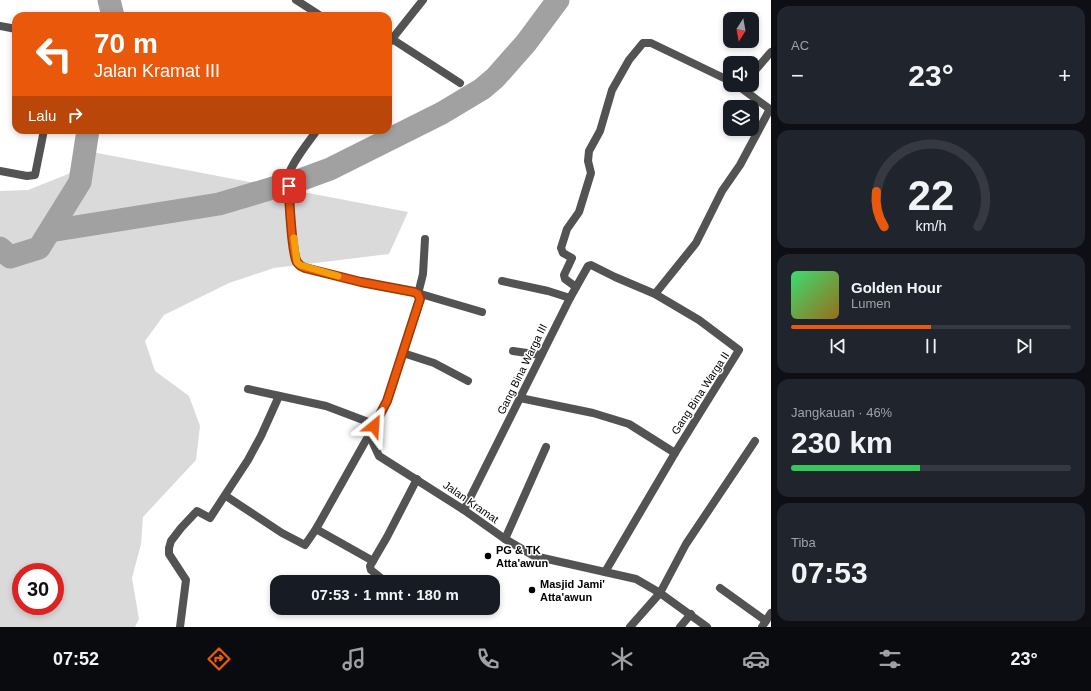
<!DOCTYPE html>
<html lang="id">
<meta charset="utf-8">
<style>
:root{--surface:#171b24;--page:#20242c;--text:#f1f3f6;--muted:#9ea1a6;--line:#363941;--accent:#ea580c}
body{margin:0;font-family:Helvetica,sans-serif;background:var(--page);color:var(--text);height:100vh;display:flex;flex-direction:column;font-size:15px;white-space:nowrap}
*{box-sizing:border-box;margin:0}
p{font-size:13px;color:var(--muted)}
.icon{flex:none;width:22px;height:22px;fill:none;stroke:currentColor;stroke-width:2;stroke-linecap:round;stroke-linejoin:round}
.map{position:relative;flex:1;overflow:hidden}
.side{display:flex;flex-direction:column;gap:6px;padding:6px;background:#0d0f14;width:320px}
.side>*{flex:none}
.top-card{position:absolute;left:12px;top:12px;width:380px;height:122px;border-radius:12px;box-shadow:0 2px 6px #0003;background:#ea580c;color:#fff;overflow:hidden}
.needle{width:26px;rotate:191deg}
.buttons{position:absolute;left:723px;top:12px;display:grid;gap:8px}
.buttons a{display:grid;place-items:center;width:36px;height:36px;border-radius:8px;background:var(--surface);box-shadow:0 2px 6px #0003;font-size:20px}
.speed{position:absolute;left:12px;top:563px;display:flex;gap:8px;font-size:20px;font-weight:700;text-align:center}
.speed>*{display:grid;place-content:center;width:52px;height:52px;border-radius:50%;background:var(--surface);box-shadow:0 2px 6px #0003;line-height:1}
.speed .limit{border:6px solid #d22;background:#fff;color:#111}
.pin{position:absolute;display:grid;place-items:center;width:34px;height:34px;color:#fff;margin:-17px;border-radius:8px;box-shadow:0 2px 6px #0006}
.me{position:absolute;width:44px;margin:-22px;rotate:27deg;stroke-linejoin:round;filter:drop-shadow(0 0 3px #0008)}
.turn{display:flex;align-items:center;gap:14px;height:84px;padding:0 16px;font-size:18px}
.turn .icon{width:52px;height:52px;stroke-width:2.5}
.turn b{display:block;font-size:28px;line-height:34px}
.then{display:flex;align-items:center;height:38px;padding:0 16px;background:#0003;gap:8px;font-size:15px}
.big{font-size:30px;font-weight:800;line-height:1.1}
.side .widget{flex:1;display:flex;flex-direction:column;justify-content:center;gap:6px;min-width:0;padding:0 14px;border-radius:12px;background:var(--page)}
.side .dial{align-items:center;gap:0}
.dial svg{height:104px;overflow:visible;fill:none;stroke:var(--line);stroke-width:7;stroke-linecap:round;text-anchor:middle}
.dial text{fill:var(--text);stroke:none}
.song{display:flex;align-items:center;gap:12px}
.cover{width:48px;height:48px;border-radius:6px;background:linear-gradient(135deg,hsl(140 70% 55%),hsl(40 70% 35%))}
.played{height:4px;border-radius:2px;background:linear-gradient(90deg,var(--accent) 50%,var(--line) 50%)}
.keys{display:flex;justify-content:space-around;direction:ltr}
.heat{display:flex;justify-content:space-between;align-items:center;font-size:22px;direction:ltr}
.charge{height:6px;border-radius:3px;background:linear-gradient(90deg,#34c759 46%,var(--line) 0)}
.trip{position:absolute;left:270px;top:575px;width:230px;height:40px;border-radius:12px;background:var(--surface);box-shadow:0 2px 6px #0003;font-weight:800;line-height:40px;text-align:center}
.menu{display:flex;height:64px;justify-content:space-around;align-items:center;background:#090b0e;color:var(--muted)}
.menu .icon{width:28px;height:28px}
.menu .active{color:var(--accent)}
.menu b{font-size:18px;color:var(--text)}
main{display:flex;flex:1;min-height:0}
.map>svg:first-child{display:block}
</style>
<main>
<div class="map">
<svg width="771" height="627" viewBox="0 0 771 627">
<rect width="100%" height="100%" fill="#fff"/>
<!-- green -->
<path fill="#dadada" fill-rule="evenodd" d="M 92,152 L 408,212 L 389,254 L 274,268 L 229,283 L 164,315 L 145,341 L 155,371 L 189,396 L 200,426 L 196,460 L 143,517 L 141,544 L 132,578 L 139,619 L 135,627 L 0,627 L 0,191 L 28,190 L 68,174 ZM 21,572 L 55,572 L 55,606 L 21,606 Z"/>
<g fill="none" stroke-linecap="round" stroke-linejoin="round">
<!-- river -->
<g stroke="#a1a1a1" stroke-width="23">
<path d="M 109,0 L 113,16"/>
<path d="M 50,231 L 219,204 L 300,180 L 330,169 L 442,113 L 482,89 L 495,78 L 526,43 L 558,0"/>
<path d="M 0,248 L 10,257 L 39,248 L 80,182 L 88,130"/>
</g>
<!-- street -->
<g stroke="#535353" stroke-width="8">
<path d="M 296,0 L 321,16"/>
<path d="M 0,26 L 16,29"/>
<path d="M 392,39 L 460,83"/>
<path d="M 388,44 L 423,0"/>
<path d="M 752,74 L 771,52"/>
<path d="M 737,85 L 771,110"/>
<path d="M 317,130 C 309,142 291,163 288,177 C 287,187 293,255 297,263 C 299,265 302,267 305,268 L 361,282 L 414,292 L 482,312"/>
<path d="M 0,171 L 27,176 L 35,175 L 44,130"/>
<path d="M 425,239 L 423,274 L 418,294 L 420,299 L 387,401 L 374,426 L 373,443 L 379,456 L 464,510 L 505,539 L 534,556 L 636,579 L 660,593 L 707,627"/>
<path d="M 502,281 L 548,291 L 570,298"/>
<path d="M 576,287 L 565,279 L 564,275 L 572,258 L 563,253 L 561,248 L 567,229 L 579,212 L 591,173 L 588,161 L 589,151 L 600,131 L 612,90 L 629,60 L 643,43 L 651,43 L 730,81"/>
<path d="M 655,294 L 696,243 L 722,191 L 740,165 L 770,109"/>
<path d="M 513,351 L 541,355"/>
<path d="M 403,353 L 434,363 L 468,381"/>
<path d="M 520,398 L 593,413 L 629,424 L 675,453"/>
<path d="M 226,496 L 282,533 L 305,545 L 316,529 L 374,426 L 371,423 L 326,406 L 248,389"/>
<path d="M 464,510 L 570,298 L 588,266 L 591,265 L 615,277 L 655,294 L 699,320 L 739,350 L 675,453 L 605,572"/>
<path d="M 316,529 L 373,561"/>
<path d="M 505,539 L 546,447"/>
<path d="M 386,582 L 371,570 L 370,566 L 387,537 L 417,479"/>
<path d="M 720,588 L 766,621"/>
<path d="M 180,627 L 186,580 L 169,554 L 169,548 L 171,541 L 181,528 L 197,511 L 210,518 L 248,460 L 261,436 L 279,396"/>
<path d="M 630,627 L 660,593 L 686,544 L 755,441"/>
<path d="M 680,627 L 691,614"/>
<path d="M 762,627 L 771,613"/>
</g>
</g>
<g fill="none" stroke-linecap="round" stroke-linejoin="round">
<!-- route casing -->
<g stroke="#983908" stroke-width="10">
<path id="route" d="M 289,186 C 289,199 292,254 297,262 C 299,265 302,267 305,268 L 361,282 L 414,292 L 418,294 L 420,299 L 387,401 L 374,426"/>
</g>
<!-- route -->
<use href="#route" stroke="#ea580c" stroke-width="7"/>
<!-- slow -->
<path stroke="#f59e0b" stroke-width="7" d="M 294,238 L 297,262 L 300,265 L 338,276"/>
</g>
<!-- markers -->
<g fill="#000" stroke="#fff" stroke-width="1.5">
<circle cx="488" cy="556" r="4"/>
<circle cx="532" cy="590" r="4"/>
</g>
<g text-anchor="middle" stroke-width="3" stroke-linejoin="round" paint-order="stroke">
<!-- street labels -->
<g font-size="11" fill="#000" stroke="#fff">
<text transform="translate(522 369) rotate(-64)" y="4">Gang Bina Warga III</text>
<text transform="translate(700 393) rotate(-57)" y="4">Gang Bina Warga II</text>
<text transform="translate(471 502) rotate(35)" y="4">Jalan Kramat</text>
</g>
<!-- poi labels -->
<g font-size="11" font-weight="bold" fill="#000" stroke="#fff" text-anchor="start">
<text x="496" y="554">PG &amp; TK<tspan x="496" dy="13">Atta'awun</tspan></text>
<text x="540" y="588">Masjid Jami'<tspan x="540" dy="13">Atta'awun</tspan></text>
</g>
</g>
</svg>
<div class="buttons">
<a><svg class="needle" viewBox="-14 -14 28 28"><path d="M0-13l5 13h-10z" fill="#e53935"/><path d="M0 13l5-13h-10z" fill="#9ea1a6"/></svg></a>
<a><svg class="icon" aria-label="sound" viewBox="0 0 24 24"><path d="M4 9h4l5-4v14l-5-4H4zM17 9q2 3 0 6"/></svg></a>
<a><svg class="icon" aria-label="layers" viewBox="0 0 24 24"><path d="M12 4l9 5-9 5-9-5zM3 14l9 5 9-5"/></svg></a>
</div>
<div class="speed"><div class="limit">30</div></div>
<div class="pin" style="left:289px;top:186px;background:#d93025"><svg class="icon" aria-label="arrive" viewBox="0 0 24 24"><path d="M6 21V4h12l-3 4 3 4H6"/></svg></div>
<svg class="me" style="left:374px;top:426px" viewBox="-20 -20 40 40"><path d="M0-17L14 15 0 8-14 15z" fill="#ea580c" stroke="#fff" stroke-width="4"/></svg>
<div class="trip">07:53 · 1 mnt · 180 m</div>
<div class="top-card">
<div class="turn"><svg class="icon" aria-label="left" viewBox="0 0 24 24"><path d="M17 20v-9H6M10 6l-5 5 5 5"/></svg><div><b>70 m</b>Jalan Kramat III</div></div>
<div class="then">Lalu<svg class="icon" aria-label="right" viewBox="0 0 24 24"><path d="M7 20v-9h11M14 6l5 5-5 5"/></svg></div>
</div>
</div>
<section class="side">
<div class="widget"><p>AC</p>
<div class="heat"><a>−</a><b class="big">23°</b><a>+</a></div>
</div>
<div class="widget dial"><svg viewBox="0 0 100 80">
<path d="M14 69A42 42 0 1 1 86 69"/>
<path d="M14 69A42 42 0 0 1 8 42" stroke="#ea580c"/>
<text x="50" y="56" font-size="32" font-weight="700">22</text>
<text x="50" y="72" font-size="11">km/h</text>
</svg></div>
<div class="widget">
<div class="song"><i class="cover"></i><div><b>Golden Hour</b><p>Lumen</p></div></div>
<div class="played"></div>
<div class="keys"><svg class="icon" aria-label="previous" viewBox="0 0 24 24"><path d="M18 5L8 12l10 7zM5 5v14"/></svg><svg class="icon" aria-label="pause" viewBox="0 0 24 24"><path d="M8 5v14M16 5v14"/></svg><svg class="icon" aria-label="next" viewBox="0 0 24 24"><path d="M6 5l10 7-10 7zM19 5v14"/></svg></div>
</div>
<div class="widget"><p>Jangkauan · 46%</p><b class="big">230 km</b><div class="charge"></div></div>
<div class="widget"><p>Tiba</p><b class="big">07:53</b></div>
</section>
</main>
<nav class="menu">
<b>07:52</b>
<svg class="icon active" aria-label="directions" viewBox="0 0 24 24"><path d="M12 3l9 9-9 9-9-9zM9 14v-3h6M13 9l2 2-2 2"/></svg>
<svg class="icon" aria-label="music" viewBox="0 0 24 24"><path d="M9 18V5l10-2v13"/><circle cx="6" cy="18" r="3"/><circle cx="16" cy="16" r="3"/></svg>
<svg class="icon" aria-label="phone" viewBox="0 0 24 24"><path d="M5 4h4l2 5-3 2q2 4 5 5l2-3 5 2v4C11 20 4 13 5 4z"/></svg>
<svg class="icon" aria-label="climate" viewBox="0 0 24 24"><path d="M12 3v18M4 7l16 10M4 17L20 7"/></svg>
<svg class="icon" aria-label="car" viewBox="0 0 24 24"><path d="M5 17H2v-5l4-1 3-4h7l3 4 3 1v5h-3M9 17h6M6 11h13"/><circle cx="7" cy="17" r="2"/><circle cx="17" cy="17" r="2"/></svg>
<svg class="icon" aria-label="filters" viewBox="0 0 24 24"><path d="M4 7h16M4 17h16"/><circle cx="9" cy="7" r="2"/><circle cx="15" cy="17" r="2"/></svg>
<b>23°</b>
</nav>
